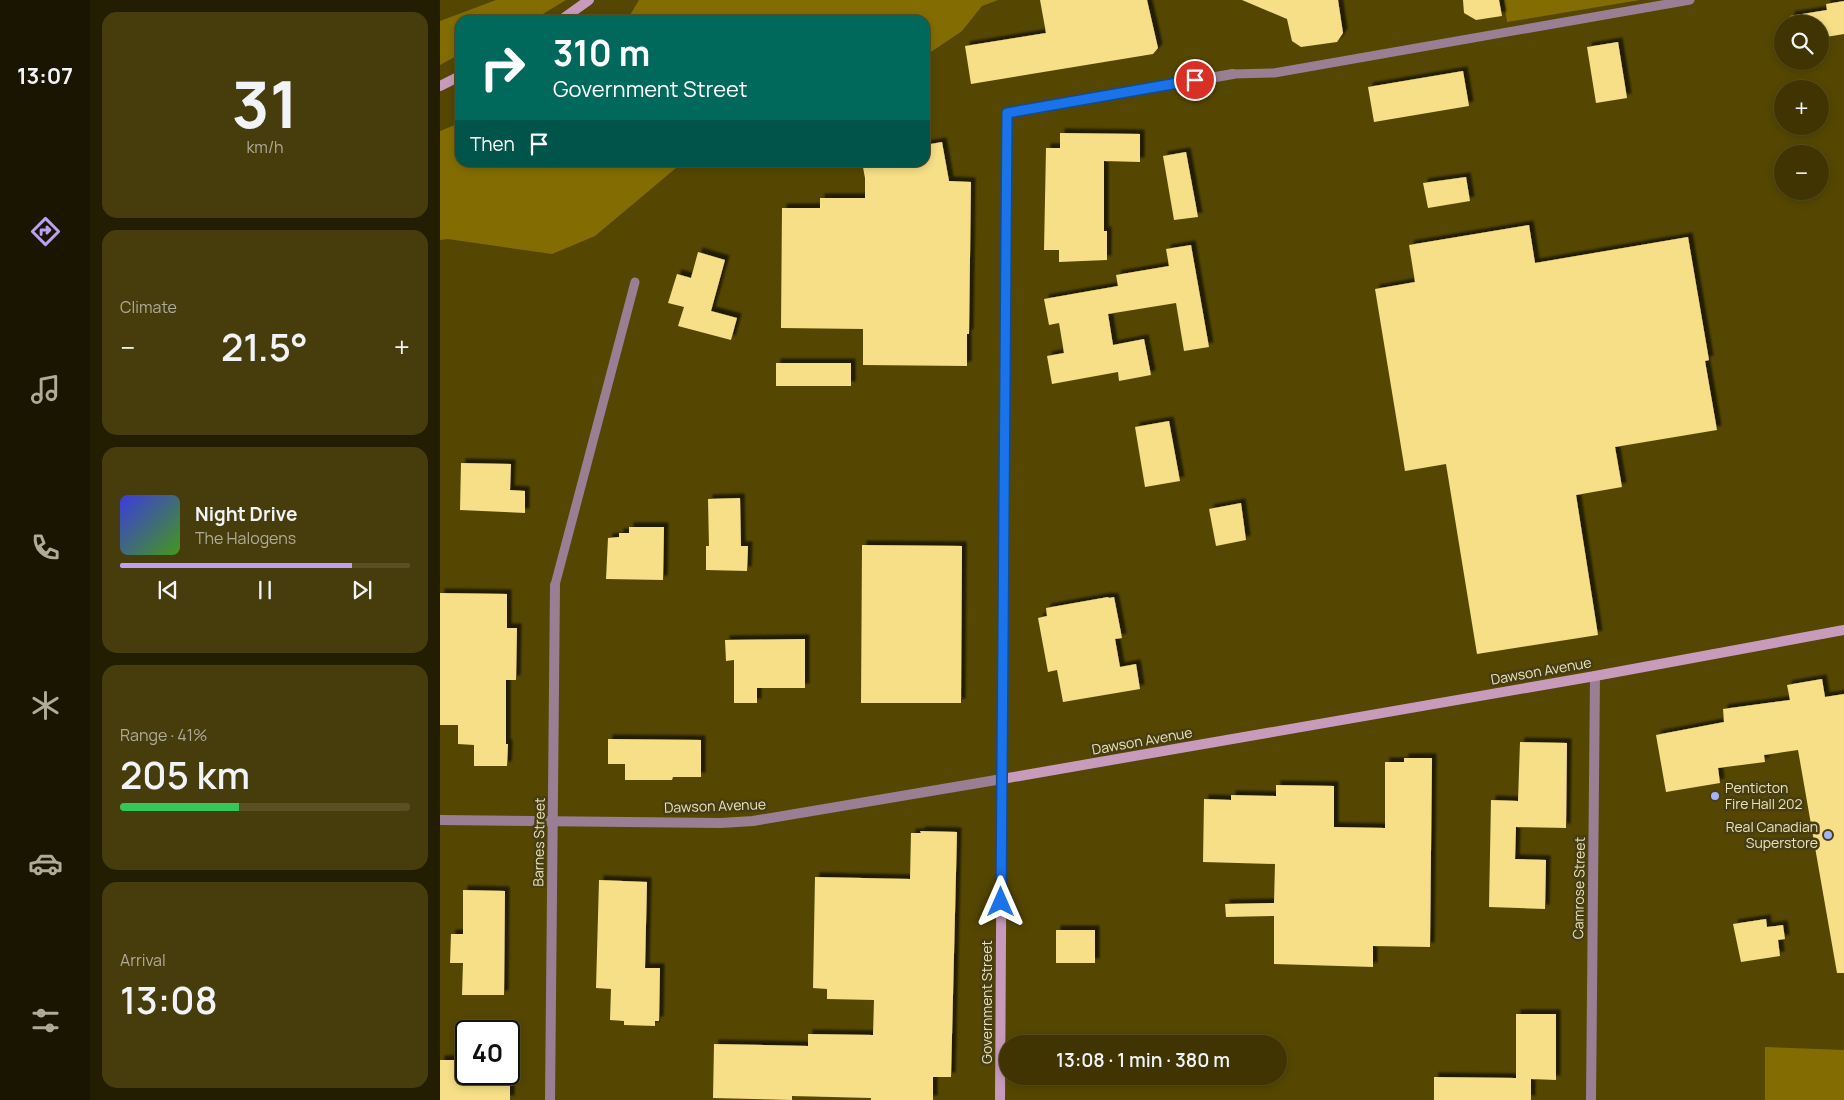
<!DOCTYPE html>
<meta charset="utf-8">
<style>
:root{--surface:#403502;--page:#473d0c;--text:#f1f3f6;--muted:#aeab99;--line:#595024;--accent:#bca0f2}
body{margin:0;font-family:Manrope,sans-serif;background:var(--page);color:var(--text);height:100vh;display:flex;flex-direction:column;font-size:19px;white-space:nowrap}
*{box-sizing:border-box;margin:0}
p{font-size:16px;color:var(--muted)}
.icon{flex:none;width:28px;height:28px;fill:none;stroke:currentColor;stroke-width:2;stroke-linecap:round;stroke-linejoin:round}
.map{position:relative;flex:1;overflow:hidden}
.panel{display:flex;flex-direction:column;gap:12px;padding:12px;background:#231d01;width:350px}
.panel>*{flex:none}
.guide{position:absolute;left:15px;top:15px;width:475px;height:152px;border-radius:15px;box-shadow:0 2px 8px #0003,0 0 0 1px var(--line);background:#00695c;color:#fff;overflow:hidden}
.tools{position:absolute;left:1334px;top:15px;display:grid;gap:10px}
.tools a{display:grid;place-items:center;width:55px;height:55px;border-radius:50%;background:var(--surface);box-shadow:0 2px 8px #0003,0 0 0 1px var(--line);font-size:25px}
.speed{position:absolute;left:15px;top:1020px;display:flex;gap:10px;font-size:25px;font-weight:700;text-align:center}
.speed>*{display:grid;place-content:center;width:65px;height:65px;border-radius:50%;background:var(--surface);box-shadow:0 2px 8px #0003,0 0 0 1px var(--line);line-height:1}
.speed .limit{border:2px solid #111;border-radius:8px;background:#fff;color:#111}
.pin{position:absolute;display:grid;place-items:center;width:42px;height:42px;color:#fff;margin:-21px;border:2px solid #fff;border-radius:50%;box-shadow:0 1px 5px #0007}
.me{position:absolute;width:55px;margin:-28px;rotate:0deg;stroke-linejoin:round;filter:drop-shadow(0 0 4px #0008)}
.turn{display:flex;align-items:center;gap:18px;height:105px;padding:0 15px;font-size:22px}
.turn .icon{width:65px;height:65px;stroke-width:2.5}
.turn b{display:block;font-size:35px;line-height:42px}
.then{display:flex;align-items:center;height:48px;padding:0 15px;background:#0003;gap:10px;font-size:19px}
.big{font-size:38px;font-weight:600;line-height:1.1}
.panel .card{flex:1;display:flex;flex-direction:column;justify-content:center;gap:8px;min-width:0;padding:0 18px;border-radius:15px;background:var(--page)}
.panel .dial{align-items:center;gap:0}
.dial b{font-size:65px;line-height:1}
.song{display:flex;align-items:center;gap:15px}
.cover{width:60px;height:60px;border-radius:8px;background:linear-gradient(135deg,hsl(240 70% 55%),hsl(100 70% 35%))}
.played{height:5px;border-radius:2px;background:linear-gradient(90deg,var(--accent) 80%,var(--line) 80%)}
.keys{display:flex;justify-content:space-around;direction:ltr}
.heat{display:flex;justify-content:space-between;align-items:center;font-size:28px;direction:ltr}
.charge{height:8px;border-radius:4px;background:linear-gradient(90deg,#34c759 41%,var(--line) 0)}
.trip{position:absolute;left:559px;top:1035px;width:288px;height:50px;border-radius:25px;background:var(--surface);box-shadow:0 2px 8px #0003,0 0 0 1px var(--line);font-weight:600;line-height:50px;text-align:center}
main{display:flex;flex:1;min-height:0}
.tab-bar{display:flex;flex-direction:column;width:90px;justify-content:space-around;align-items:center;background:#1a1501;color:var(--muted)}
.tab-bar .icon{width:35px;height:35px}
.tab-bar .active{color:var(--accent)}
.tab-bar b{font-size:22px;color:var(--text)}
.map>svg:first-child{display:block}
</style>
<main>
<nav class="tab-bar">
<b>13:07</b>
<svg class="icon active" aria-label="directions" viewBox="0 0 24 24"><path d="M12 3l9 9-9 9-9-9zM9 14v-3h6M13 9l2 2-2 2"/></svg>
<svg class="icon" aria-label="music" viewBox="0 0 24 24"><path d="M9 18V5l10-2v13"/><circle cx="6" cy="18" r="3"/><circle cx="16" cy="16" r="3"/></svg>
<svg class="icon" aria-label="phone" viewBox="0 0 24 24"><path d="M5 4h4l2 5-3 2q2 4 5 5l2-3 5 2v4C11 20 4 13 5 4z"/></svg>
<svg class="icon" aria-label="climate" viewBox="0 0 24 24"><path d="M12 3v18M4 7l16 10M4 17L20 7"/></svg>
<svg class="icon" aria-label="car" viewBox="0 0 24 24"><path d="M5 17H2v-5l4-1 3-4h7l3 4 3 1v5h-3M9 17h6M6 11h13"/><circle cx="7" cy="17" r="2"/><circle cx="17" cy="17" r="2"/></svg>
<svg class="icon" aria-label="filters" viewBox="0 0 24 24"><path d="M4 7h16M4 17h16"/><circle cx="9" cy="7" r="2"/><circle cx="15" cy="17" r="2"/></svg>
</nav>
<section class="panel">
<div class="card dial"><b>31</b><p>km/h</p></div>
<div class="card"><p>Climate</p>
<div class="heat"><a>−</a><b class="big">21.5°</b><a>+</a></div>
</div>
<div class="card">
<div class="song"><i class="cover"></i><div><b>Night Drive</b><p>The Halogens</p></div></div>
<div class="played"></div>
<div class="keys"><svg class="icon" aria-label="previous" viewBox="0 0 24 24"><path d="M18 5L8 12l10 7zM5 5v14"/></svg><svg class="icon" aria-label="pause" viewBox="0 0 24 24"><path d="M8 5v14M16 5v14"/></svg><svg class="icon" aria-label="next" viewBox="0 0 24 24"><path d="M6 5l10 7-10 7zM19 5v14"/></svg></div>
</div>
<div class="card"><p>Range · 41%</p><b class="big">205 km</b><div class="charge"></div></div>
<div class="card"><p>Arrival</p><b class="big">13:08</b></div>
</section>
<div class="map">
<svg width="1404" height="1100" viewBox="0 0 1404 1100">
<defs>
<filter id="shadow"><feDropShadow dx="4.5" dy="-4.5" stdDeviation="1" flood-color="#0009"/></filter>
</defs>
<rect width="100%" height="100%" fill="#554702"/>
<!-- green -->
<g fill="#836d02">
<path d="M 56,0 L 126,0 L 93,20 L 20,20 L 20,54 L 0,65 L 0,21 Z"/>
<path d="M 199,0 L 558,0 L 542,6 L 522,31 L 485,56 L 485,20 L 187,20 Z"/>
<path d="M 1064,0 L 1200,0 L 1067,22 Z"/>
<path d="M 20,123 L 20,162 L 242,163 L 155,236 L 112,254 L 8,239 L 0,240 L 0,131 Z"/>
<path d="M 1325,1047 L 1404,1050 L 1404,1100 L 1325,1100 Z"/>
</g>
<!-- building -->
<g fill="#f6df86" filter="url(#shadow)">
<path d="M 600,0 L 707,0 L 718,48 L 713,54 L 531,84 L 525,46 L 606,33 Z"/>
<path d="M 802,0 L 898,0 L 903,33 L 897,42 L 861,47 L 852,41 L 847,19 Z"/>
<path d="M 1023,0 L 1059,0 L 1062,16 L 1036,20 L 1024,13 Z"/>
<path d="M 1404,1 L 1404,34 L 1380,38 L 1380,24 L 1351,24 L 1350,16 L 1387,10 L 1386,4 Z"/>
<path d="M 1178,42 L 1187,98 L 1156,103 L 1147,47 Z"/>
<path d="M 1023,71 L 1029,106 L 934,122 L 928,87 Z"/>
<path d="M 620,133 L 700,134 L 700,162 L 664,161 L 664,231 L 667,231 L 667,260 L 619,262 L 619,250 L 604,250 L 606,148 L 620,148 Z"/>
<path d="M 502,142 L 509,181 L 531,182 L 529,334 L 527,334 L 527,366 L 423,365 L 423,329 L 341,328 L 342,208 L 380,208 L 380,198 L 425,198 L 425,178 L 422,162 L 485,162 L 485,145 Z"/>
<path d="M 746,152 L 758,217 L 734,220 L 723,156 Z"/>
<path d="M 1026,177 L 1030,201 L 988,208 L 983,183 Z"/>
<path d="M 1089,225 L 1095,263 L 1248,237 L 1269,360 L 1265,361 L 1277,430 L 1175,447 L 1182,487 L 1136,495 L 1158,635 L 1037,654 L 1006,464 L 965,471 L 935,289 L 975,282 L 969,245 Z"/>
<path d="M 751,245 L 769,347 L 744,351 L 736,303 L 668,314 L 673,345 L 704,339 L 711,375 L 679,381 L 678,372 L 612,384 L 607,356 L 624,353 L 619,323 L 609,325 L 604,299 L 678,286 L 676,275 L 729,266 L 726,249 Z"/>
<path d="M 258,252 L 285,260 L 271,311 L 297,318 L 291,340 L 238,326 L 244,307 L 228,303 L 237,274 L 251,278 Z"/>
<rect x="336" y="363" width="75" height="23"/>
<path d="M 729,421 L 740,481 L 705,487 L 695,427 Z"/>
<path d="M 21,463 L 71,464 L 70,490 L 85,491 L 85,513 L 20,510 Z"/>
<path d="M 300,498 L 301,546 L 308,546 L 307,571 L 266,570 L 266,546 L 269,546 L 268,499 Z"/>
<path d="M 801,503 L 806,540 L 776,546 L 769,509 Z"/>
<path d="M 189,527 L 224,527 L 223,580 L 166,579 L 168,538 L 179,537 L 179,533 L 189,533 Z"/>
<path d="M 422,545 L 522,546 L 521,703 L 421,703 Z"/>
<path d="M 0,593 L 67,594 L 67,628 L 77,628 L 76,680 L 66,680 L 66,744 L 68,744 L 67,766 L 34,766 L 34,745 L 18,744 L 18,725 L 0,725 Z"/>
<path d="M 668,597 L 669,598 L 674,597 L 682,638 L 675,639 L 680,667 L 696,664 L 700,689 L 623,702 L 617,670 L 608,672 L 598,618 L 607,616 L 606,608 Z"/>
<path d="M 365,639 L 365,688 L 317,688 L 317,703 L 294,703 L 294,660 L 286,661 L 285,640 Z"/>
<path d="M 1382,679 L 1385,697 L 1404,694 L 1404,973 L 1397,973 L 1358,750 L 1324,755 L 1325,762 L 1278,768 L 1280,783 L 1226,792 L 1216,735 L 1284,722 L 1283,709 L 1350,700 L 1347,685 Z"/>
<path d="M 168,739 L 261,740 L 261,777 L 233,777 L 232,780 L 185,780 L 185,764 L 168,764 Z"/>
<path d="M 1080,742 L 1127,743 L 1126,828 L 1076,827 L 1075,859 L 1106,860 L 1105,909 L 1049,907 L 1051,800 L 1078,801 Z"/>
<path d="M 964,758 L 992,758 L 990,947 L 933,946 L 933,967 L 834,964 L 834,916 L 786,917 L 785,904 L 834,903 L 835,864 L 763,862 L 764,799 L 791,800 L 791,795 L 836,796 L 836,785 L 894,786 L 894,827 L 945,828 L 945,762 L 964,762 Z"/>
<path d="M 480,831 L 517,832 L 511,1077 L 493,1077 L 493,1100 L 431,1100 L 431,1098 L 352,1096 L 352,1100 L 273,1098 L 274,1044 L 368,1046 L 368,1034 L 433,1035 L 434,1000 L 387,999 L 387,989 L 373,988 L 375,877 L 470,879 L 471,833 L 481,833 Z"/>
<path d="M 159,880 L 207,882 L 205,968 L 220,968 L 219,1021 L 215,1021 L 215,1026 L 184,1025 L 184,1021 L 170,1020 L 171,989 L 156,988 Z"/>
<path d="M 23,890 L 65,891 L 64,995 L 22,995 L 23,963 L 10,963 L 11,934 L 23,934 Z"/>
<path d="M 1326,919 L 1327,927 L 1343,925 L 1345,939 L 1338,940 L 1340,956 L 1301,962 L 1293,924 Z"/>
<rect x="616" y="930" width="39" height="33"/>
<path d="M 1076,1014 L 1116,1014 L 1116,1080 L 1091,1079 L 1091,1100 L 994,1100 L 994,1077 L 1076,1078 Z"/>
<path d="M 0,1060 L 26,1060 L 26,1074 L 70,1074 L 70,1100 L 0,1100 Z"/>
</g>
<g fill="none" stroke-linecap="round" stroke-linejoin="round">
<!-- lane -->
<g stroke="#9a7e93" stroke-width="9">
<path d="M 793,74 L 834,73 L 1250,0"/>
<path d="M 115,585 L 195,282"/>
</g>
<!-- street -->
<g stroke="#9a7e93" stroke-width="10">
<path d="M 0,820 L 281,823 L 313,821 L 562,779 L 567,113 L 793,74"/>
<path d="M 110,1100 L 115,585"/>
<path d="M 1151,1100 L 1155,676"/>
</g>
<!-- secondary -->
<g stroke="#c89bbd" stroke-width="10">
<path d="M 121,20 L 149,0"/>
<path d="M 0,86 L 20,76"/>
<path d="M 560,1100 L 562,779 L 1155,676 L 1404,630"/>
</g>
</g>
<g fill="none" stroke-linecap="round" stroke-linejoin="round">
<!-- route casing -->
<g stroke="#114b97" stroke-width="12">
<path id="route" d="M 561,902 L 567,113 L 755,80"/>
</g>
<!-- route -->
<use href="#route" stroke="#1a73e8" stroke-width="9"/>
</g>
<!-- markers -->
<g fill="#a3b2fd" stroke="#473d12" stroke-width="2">
<circle cx="1275" cy="796" r="5"/>
<circle cx="1388" cy="835" r="5"/>
</g>
<g text-anchor="middle" stroke-width="5" stroke-linejoin="round" paint-order="stroke">
<!-- street labels -->
<g font-size="14" fill="#eae1bb" stroke="#473d12">
<text transform="translate(1101 671) rotate(-10)" y="5">Dawson Avenue</text>
<text transform="translate(702 741) rotate(-10)" y="5">Dawson Avenue</text>
<text transform="translate(275 806) rotate(-2)" y="5">Dawson Avenue</text>
<text transform="translate(99 842) rotate(-89)" y="5">Barnes Street</text>
<text transform="translate(1139 888) rotate(-89)" y="5">Camrose Street</text>
<text transform="translate(547 1002) rotate(-90)" y="5">Government Street</text>
</g>
<!-- poi labels -->
<g font-size="14" fill="#eae1bb" stroke="#473d12" text-anchor="start">
<text x="1285" y="793">Penticton<tspan x="1285" dy="16">Fire Hall 202</tspan></text>
<text x="1378" y="832" text-anchor="end">Real Canadian<tspan x="1378" dy="16">Superstore</tspan></text>
</g>
</g>
</svg>
<div class="tools">
<a><svg class="icon" aria-label="search" viewBox="0 0 24 24"><circle cx="10" cy="10" r="6"/><path d="M15 15l6 6"/></svg></a>
<a>+</a>
<a>−</a>
</div>
<div class="speed"><div class="limit">40</div></div>
<div class="pin" style="left:755px;top:80px;background:#d93025"><svg class="icon" aria-label="arrive" viewBox="0 0 24 24"><path d="M6 21V4h12l-3 4 3 4H6"/></svg></div>
<svg class="me" style="left:561px;top:902px" viewBox="-20 -20 40 40"><path d="M0-17L14 15 0 8-14 15z" fill="#1a73e8" stroke="#fff" stroke-width="4"/></svg>
<div class="trip">13:08 · 1 min · 380 m</div>
<div class="guide">
<div class="turn"><svg class="icon" aria-label="right" viewBox="0 0 24 24"><path d="M7 20v-9h11M14 6l5 5-5 5"/></svg><div><b>310 m</b>Government Street</div></div>
<div class="then">Then<svg class="icon" aria-label="arrive" viewBox="0 0 24 24"><path d="M6 21V4h12l-3 4 3 4H6"/></svg></div>
</div>
</div>
</main>
